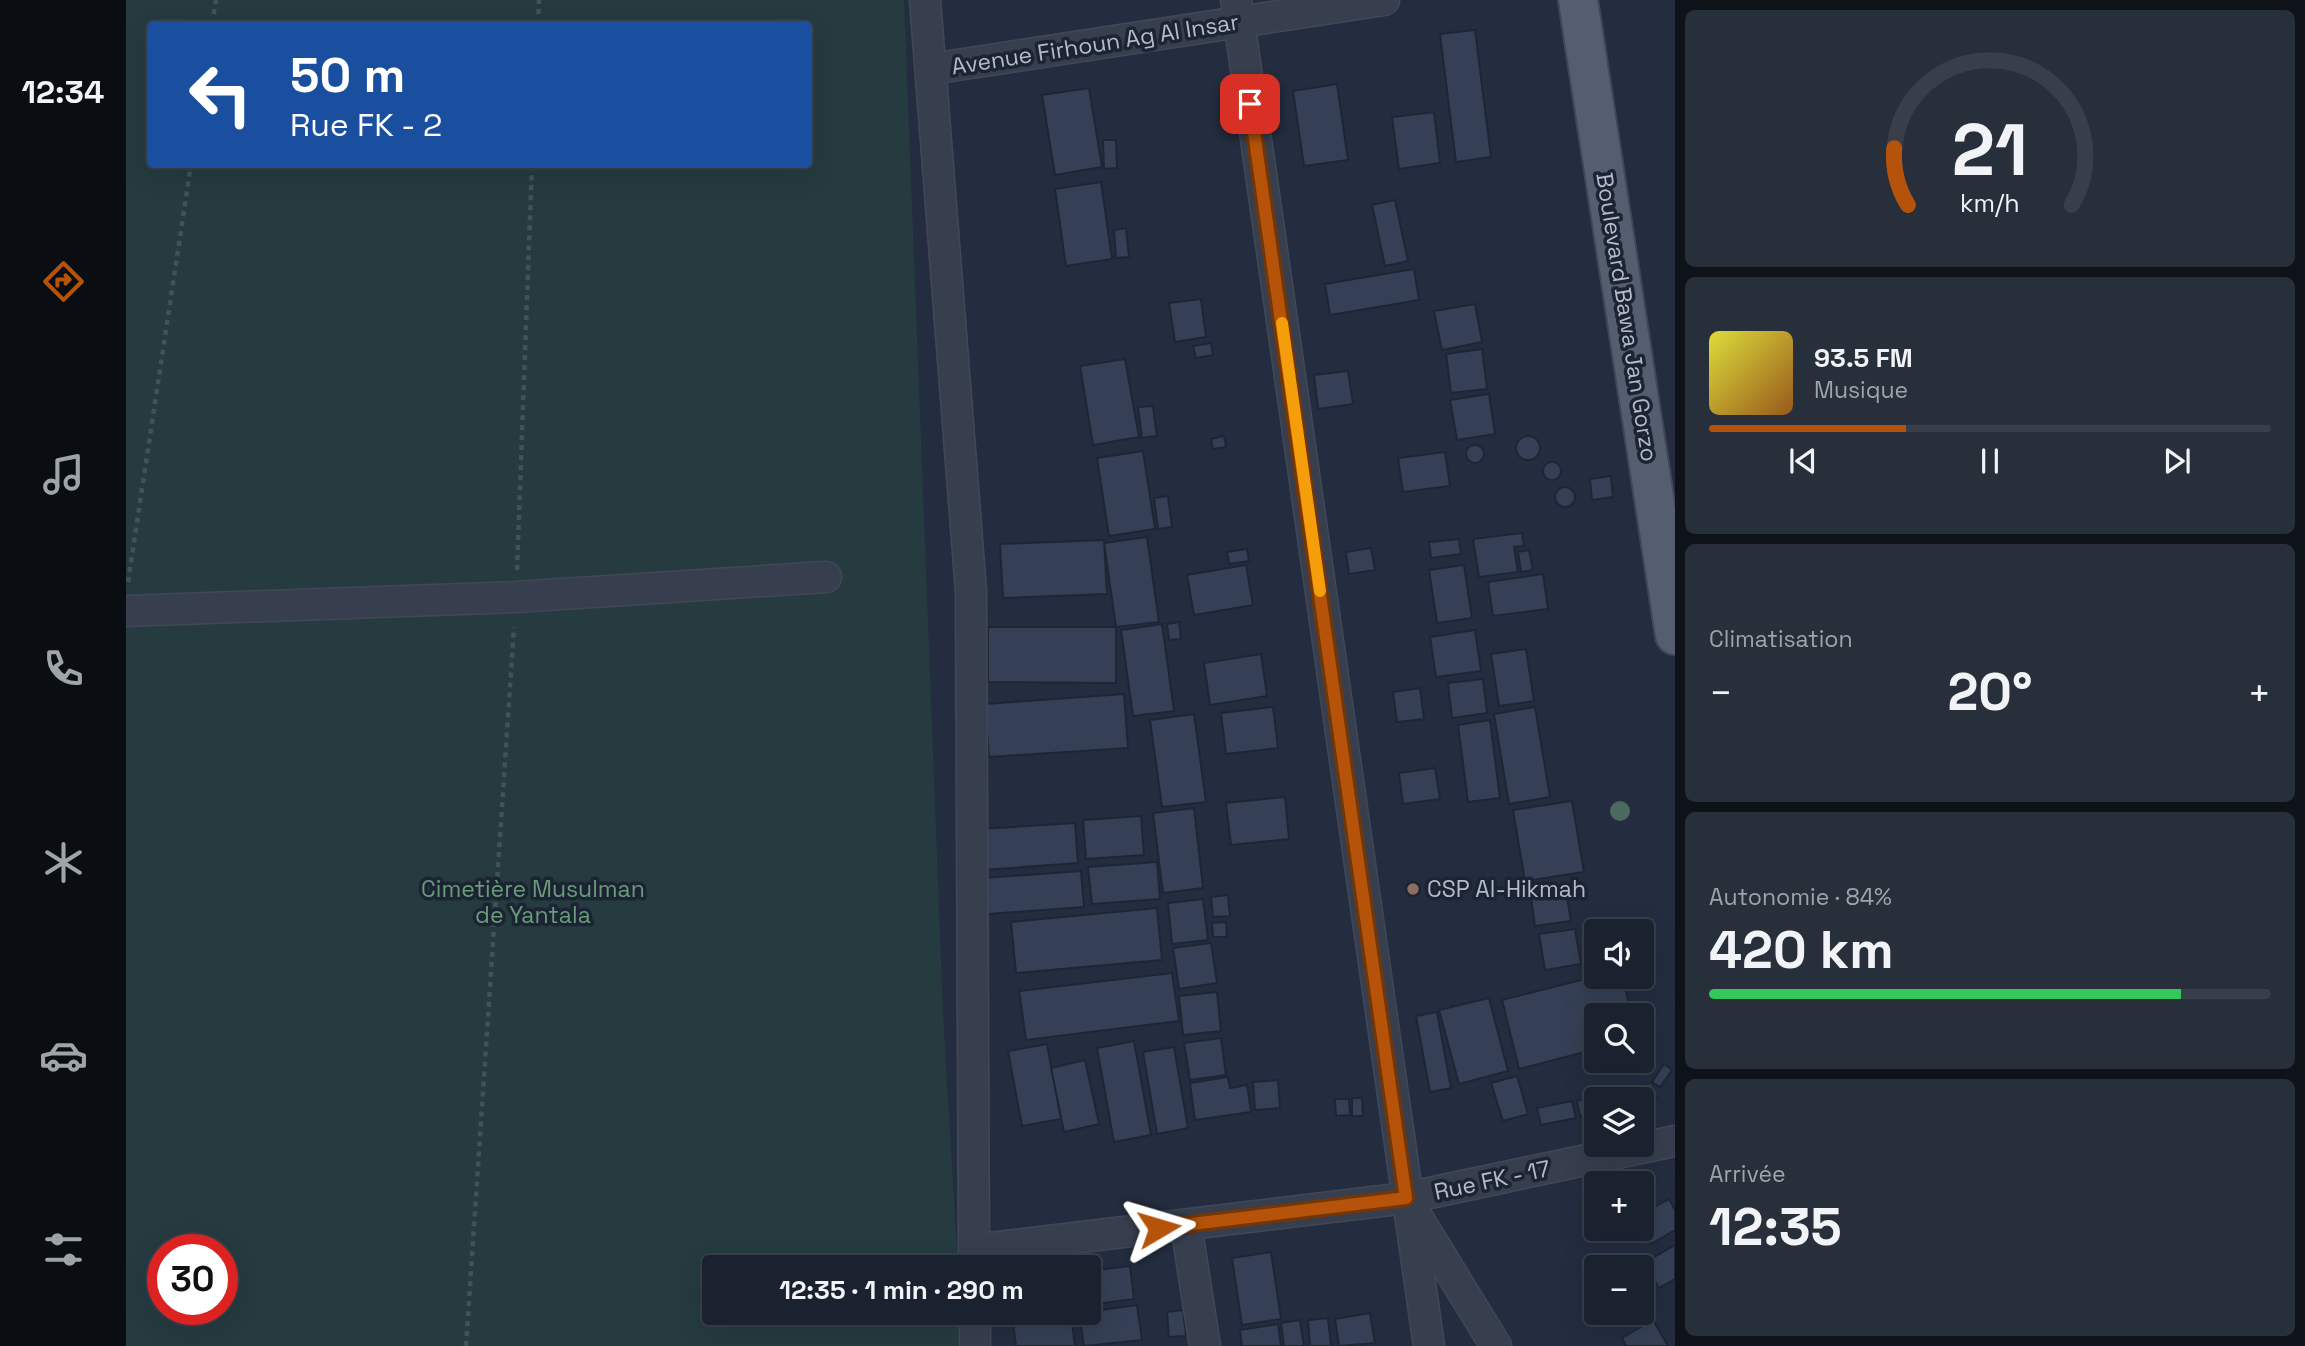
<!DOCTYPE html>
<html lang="fr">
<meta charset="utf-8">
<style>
:root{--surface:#1a222f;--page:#272f3b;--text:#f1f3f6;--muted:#9fa4aa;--line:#383f4b;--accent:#b45309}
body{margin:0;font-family:"Space Grotesk",sans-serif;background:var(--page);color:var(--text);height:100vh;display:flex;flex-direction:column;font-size:26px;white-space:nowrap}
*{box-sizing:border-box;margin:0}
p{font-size:23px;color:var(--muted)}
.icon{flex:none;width:38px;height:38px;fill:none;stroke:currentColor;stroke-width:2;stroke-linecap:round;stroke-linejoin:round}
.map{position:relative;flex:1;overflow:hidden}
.side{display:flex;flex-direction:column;gap:10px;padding:10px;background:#0e131a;width:630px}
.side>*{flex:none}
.banner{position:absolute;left:21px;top:21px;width:665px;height:147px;border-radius:7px;box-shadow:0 7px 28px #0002,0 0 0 2px var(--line);background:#1a4fa0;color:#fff;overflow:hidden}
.tools{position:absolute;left:1458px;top:919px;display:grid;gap:14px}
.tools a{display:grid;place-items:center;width:70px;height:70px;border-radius:7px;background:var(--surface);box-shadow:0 7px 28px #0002,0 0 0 2px var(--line);font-size:35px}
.speed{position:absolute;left:21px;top:1234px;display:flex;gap:14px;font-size:35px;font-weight:700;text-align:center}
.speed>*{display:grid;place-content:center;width:91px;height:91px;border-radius:50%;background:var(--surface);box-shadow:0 7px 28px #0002,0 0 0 2px var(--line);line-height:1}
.speed .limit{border:10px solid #d22;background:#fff;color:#111}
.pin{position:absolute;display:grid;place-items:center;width:60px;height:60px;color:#fff;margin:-30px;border-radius:14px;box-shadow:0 4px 10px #0006}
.me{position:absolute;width:77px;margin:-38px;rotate:83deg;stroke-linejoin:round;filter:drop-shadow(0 0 5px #0008)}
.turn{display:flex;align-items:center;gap:24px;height:147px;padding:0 28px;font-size:32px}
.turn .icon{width:91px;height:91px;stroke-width:2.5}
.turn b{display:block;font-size:49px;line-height:60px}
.big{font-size:52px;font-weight:700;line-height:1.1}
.side .tile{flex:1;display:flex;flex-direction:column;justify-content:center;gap:10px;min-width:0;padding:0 24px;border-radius:10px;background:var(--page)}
.side .dial{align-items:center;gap:0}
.dial svg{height:182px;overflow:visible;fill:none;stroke:var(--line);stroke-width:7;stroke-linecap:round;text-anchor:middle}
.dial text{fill:var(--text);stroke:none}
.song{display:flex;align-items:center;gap:21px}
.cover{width:84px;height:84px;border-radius:10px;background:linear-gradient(135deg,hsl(60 70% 55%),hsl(30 70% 35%))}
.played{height:7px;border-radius:4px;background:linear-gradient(90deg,var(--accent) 35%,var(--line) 35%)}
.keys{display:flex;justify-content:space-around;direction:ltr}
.heat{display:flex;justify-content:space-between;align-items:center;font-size:38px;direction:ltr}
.charge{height:10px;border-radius:5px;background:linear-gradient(90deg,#34c759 84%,var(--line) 0)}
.trip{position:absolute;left:576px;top:1255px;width:399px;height:70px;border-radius:7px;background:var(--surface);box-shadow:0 7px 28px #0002,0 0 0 2px var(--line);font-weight:700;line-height:70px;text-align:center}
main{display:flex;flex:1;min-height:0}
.tabs{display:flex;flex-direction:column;width:126px;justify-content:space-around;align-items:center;background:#0a0e13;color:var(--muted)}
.tabs .icon{width:49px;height:49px}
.tabs .active{color:var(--accent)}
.tabs b{font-size:32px;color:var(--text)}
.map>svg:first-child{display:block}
</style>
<main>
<nav class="tabs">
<b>12:34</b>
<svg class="icon active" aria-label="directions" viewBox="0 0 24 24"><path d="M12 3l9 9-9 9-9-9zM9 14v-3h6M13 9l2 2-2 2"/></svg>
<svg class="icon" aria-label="music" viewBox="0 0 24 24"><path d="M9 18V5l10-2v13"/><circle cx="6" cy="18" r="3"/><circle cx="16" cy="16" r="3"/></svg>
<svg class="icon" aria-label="phone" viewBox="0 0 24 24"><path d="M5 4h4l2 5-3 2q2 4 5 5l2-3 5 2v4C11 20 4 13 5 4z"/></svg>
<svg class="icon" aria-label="climate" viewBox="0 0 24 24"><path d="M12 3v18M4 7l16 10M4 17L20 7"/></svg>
<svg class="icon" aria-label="car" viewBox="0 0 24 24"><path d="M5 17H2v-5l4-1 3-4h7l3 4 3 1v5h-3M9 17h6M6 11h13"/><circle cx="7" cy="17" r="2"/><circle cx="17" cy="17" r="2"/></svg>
<svg class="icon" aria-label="filters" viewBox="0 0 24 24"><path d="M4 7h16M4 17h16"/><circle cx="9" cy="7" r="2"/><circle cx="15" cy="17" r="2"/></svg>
</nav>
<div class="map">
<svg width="1549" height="1346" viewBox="0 0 1549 1346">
<rect width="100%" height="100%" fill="#232d3f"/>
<!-- green -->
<path fill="#253b40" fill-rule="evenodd" d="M 0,0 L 778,0 L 817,1013 L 832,1267 L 588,1267 L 588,1312 L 834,1313 L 836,1346 L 0,1346 ZM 24,24 L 682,24 L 682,164 L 24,164 ZM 37,1250 L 96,1250 L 96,1309 L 37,1309 Z"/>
<!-- building -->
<g fill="#354056" stroke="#1e2636" stroke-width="2">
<path d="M 1349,30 L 1365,157 L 1330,162 L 1314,34 Z"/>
<path d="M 1211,84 L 1222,160 L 1178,166 L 1167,91 Z"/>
<path d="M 963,88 L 976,167 L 929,175 L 916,95 Z"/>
<path d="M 1308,112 L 1314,163 L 1273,169 L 1266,117 Z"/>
<path d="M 977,140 L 990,140 L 991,168 L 978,169 Z"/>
<path d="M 975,182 L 986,259 L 940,266 L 929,189 Z"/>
<path d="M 1269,200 L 1282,261 L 1259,266 L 1246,205 Z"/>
<path d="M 1000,228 L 1003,257 L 990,258 L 988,230 Z"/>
<path d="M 1288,269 L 1293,300 L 1204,315 L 1199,284 Z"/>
<path d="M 1075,299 L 1080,337 L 1049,342 L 1043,303 Z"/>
<path d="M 1349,304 L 1356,342 L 1316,350 L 1308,311 Z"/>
<path d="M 1085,343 L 1087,355 L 1070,358 L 1067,346 Z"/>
<path d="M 1356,349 L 1361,389 L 1325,393 L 1320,354 Z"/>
<path d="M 999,359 L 1013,437 L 967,445 L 954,366 Z"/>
<path d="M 1222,371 L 1227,404 L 1192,409 L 1188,375 Z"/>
<path d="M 1363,394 L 1369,434 L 1331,440 L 1324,400 Z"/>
<path d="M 1027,406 L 1031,436 L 1016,438 L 1012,407 Z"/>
<circle cx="1402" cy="448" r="12"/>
<path d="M 1098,436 L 1100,447 L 1087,449 L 1085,439 Z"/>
<circle cx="1349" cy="454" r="9"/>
<path d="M 1017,451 L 1029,529 L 983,536 L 971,458 Z"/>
<path d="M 1319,452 L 1324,486 L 1277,492 L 1272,458 Z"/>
<circle cx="1426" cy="471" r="9"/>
<path d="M 1485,476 L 1487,497 L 1466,500 L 1464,479 Z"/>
<circle cx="1439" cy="497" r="10"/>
<path d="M 1042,496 L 1046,527 L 1032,529 L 1028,498 Z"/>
<path d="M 1396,533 L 1398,546 L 1388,547 L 1392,572 L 1353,577 L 1347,539 Z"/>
<path d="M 1021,537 L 1033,622 L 990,627 L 978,543 Z"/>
<path d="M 1333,539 L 1335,554 L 1305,558 L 1303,542 Z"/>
<path d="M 978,540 L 981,594 L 877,598 L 874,544 Z"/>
<path d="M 1245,548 L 1249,570 L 1223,574 L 1220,552 Z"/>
<path d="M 1121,549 L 1123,561 L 1103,564 L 1101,552 Z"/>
<path d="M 1403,550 L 1407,570 L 1395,572 L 1392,552 Z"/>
<path d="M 1120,565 L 1127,605 L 1068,615 L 1061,575 Z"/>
<path d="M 1338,565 L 1346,618 L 1311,623 L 1303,570 Z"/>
<path d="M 1417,574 L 1422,609 L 1367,616 L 1362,582 Z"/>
<path d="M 1053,622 L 1055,639 L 1043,640 L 1041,624 Z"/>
<path d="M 1036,624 L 1048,711 L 1007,716 L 995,630 Z"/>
<path d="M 862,627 L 990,627 L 990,683 L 862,682 Z"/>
<path d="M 1349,630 L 1355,671 L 1310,677 L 1304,637 Z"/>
<path d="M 1400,649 L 1408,701 L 1373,706 L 1365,654 Z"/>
<path d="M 1135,654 L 1141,696 L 1084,705 L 1078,663 Z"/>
<path d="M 1357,679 L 1361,713 L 1326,718 L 1322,683 Z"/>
<path d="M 1294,688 L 1298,719 L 1271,722 L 1267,692 Z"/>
<path d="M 998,694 L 1002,748 L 863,757 L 859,704 Z"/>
<path d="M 1147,707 L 1152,748 L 1100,754 L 1095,713 Z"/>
<path d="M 1409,707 L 1424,797 L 1383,804 L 1368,714 Z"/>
<path d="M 1068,714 L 1080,802 L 1036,807 L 1024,720 Z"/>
<path d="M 1364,720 L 1374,798 L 1342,802 L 1332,725 Z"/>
<path d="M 1309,768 L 1314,799 L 1277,804 L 1273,773 Z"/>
<path d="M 1159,797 L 1163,839 L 1105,845 L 1100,803 Z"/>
<path d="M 1446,801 L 1458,872 L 1399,881 L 1387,810 Z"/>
<path d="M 1068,808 L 1077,888 L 1037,893 L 1027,813 Z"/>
<path d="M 1015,816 L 1018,855 L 960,859 L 957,820 Z"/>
<path d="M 949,823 L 952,863 L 857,870 L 855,829 Z"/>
<path d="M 1031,862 L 1034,899 L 966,904 L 962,867 Z"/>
<path d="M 955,871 L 958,907 L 862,914 L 859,878 Z"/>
<path d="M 1439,885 L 1445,921 L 1409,926 L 1404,890 Z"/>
<path d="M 1102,895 L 1104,916 L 1087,917 L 1085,897 Z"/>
<path d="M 1077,899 L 1082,940 L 1046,944 L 1042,903 Z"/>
<path d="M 1031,908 L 1036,960 L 890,973 L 885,922 Z"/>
<path d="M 1100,922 L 1101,937 L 1087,937 L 1086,923 Z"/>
<path d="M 1449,929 L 1455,964 L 1419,970 L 1413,934 Z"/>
<path d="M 1085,943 L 1091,983 L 1053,989 L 1047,948 Z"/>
<path d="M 1470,943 L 1470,960 L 1460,961 L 1457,945 Z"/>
<path d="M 1046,973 L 1053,1021 L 900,1040 L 893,991 Z"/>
<path d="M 1471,976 L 1496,976 L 1506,1015 L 1470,1015 L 1470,1049 L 1393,1069 L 1376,1000 Z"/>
<path d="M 1091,992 L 1095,1031 L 1057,1035 L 1053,996 Z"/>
<path d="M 1363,998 L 1382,1071 L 1333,1084 L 1313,1010 Z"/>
<path d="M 1311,1012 L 1325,1088 L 1304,1092 L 1290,1016 Z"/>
<path d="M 1095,1038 L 1100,1075 L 1064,1080 L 1058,1043 Z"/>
<path d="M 1008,1041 L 1025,1135 L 988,1142 L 971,1048 Z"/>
<path d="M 921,1044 L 935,1119 L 896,1126 L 882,1051 Z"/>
<path d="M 1048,1047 L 1062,1128 L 1031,1134 L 1017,1052 Z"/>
<path d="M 959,1060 L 973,1124 L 938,1132 L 925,1068 Z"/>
<path d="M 1538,1064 L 1546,1070 L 1534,1087 L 1526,1082 Z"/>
<path d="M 1391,1076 L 1402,1114 L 1377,1121 L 1365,1083 Z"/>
<path d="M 1102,1077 L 1104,1088 L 1121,1085 L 1125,1112 L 1069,1120 L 1064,1083 Z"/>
<path d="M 1152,1080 L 1154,1108 L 1129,1110 L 1127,1082 Z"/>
<path d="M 1526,1083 L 1530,1098 L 1504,1099 L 1502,1088 Z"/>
<path d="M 1497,1090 L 1499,1099 L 1470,1099 L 1470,1112 L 1454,1116 L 1451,1101 Z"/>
<path d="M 1226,1098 L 1236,1098 L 1237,1116 L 1226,1116 Z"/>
<path d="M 1209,1099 L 1223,1099 L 1224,1115 L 1210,1116 Z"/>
<path d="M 1446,1101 L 1450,1118 L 1415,1125 L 1411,1108 Z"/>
<path d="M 1543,1199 L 1549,1210 L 1549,1230 L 1525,1244 L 1516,1227 L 1516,1213 Z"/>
<path d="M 1549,1245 L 1549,1279 L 1533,1288 L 1518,1263 Z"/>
<path d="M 1145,1252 L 1155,1319 L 1116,1325 L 1106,1258 Z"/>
<path d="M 1004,1266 L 1008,1299 L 962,1305 L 962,1271 Z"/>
<path d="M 1011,1305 L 1016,1340 L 958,1346 L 953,1313 Z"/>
<path d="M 1057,1310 L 1060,1336 L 1043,1337 L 1041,1312 Z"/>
<path d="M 1244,1313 L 1249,1343 L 1213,1346 L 1209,1319 Z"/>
<path d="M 945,1315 L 949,1346 L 890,1346 L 887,1322 Z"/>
<path d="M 1202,1318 L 1205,1346 L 1184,1346 L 1182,1320 Z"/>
<path d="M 1174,1320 L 1178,1346 L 1158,1346 L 1155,1323 Z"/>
<path d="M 1527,1320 L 1542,1346 L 1500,1346 L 1496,1338 Z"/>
<path d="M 1152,1324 L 1155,1346 L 1116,1346 L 1114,1330 Z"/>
</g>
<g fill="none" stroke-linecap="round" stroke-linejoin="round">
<!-- minor casing -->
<g stroke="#404858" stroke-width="33">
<g id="minor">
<path d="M 799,0 L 845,591 L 848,1267"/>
<path d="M 1110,0 L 1303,1346"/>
<path d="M 805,69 L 1258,0"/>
<path d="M 0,611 L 390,597 L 700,577"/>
<path d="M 1288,1212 L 1370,1346"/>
<path d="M 1060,1225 L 1079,1346"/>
<path d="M 848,1250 L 1280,1198 L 1549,1141"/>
<path d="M 849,1312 L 849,1346"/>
</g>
</g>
<!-- major casing -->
<g stroke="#404858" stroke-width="42">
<path id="major" d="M 1452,0 L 1549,635"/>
</g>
<!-- path -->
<g stroke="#3e5458" stroke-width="4.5" stroke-dasharray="5 5" stroke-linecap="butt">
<path d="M 86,24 L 90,0"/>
<path d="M 412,24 L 413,0"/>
<path d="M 391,570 L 406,164"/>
<path d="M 2,582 L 65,164"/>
<path d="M 340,1346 L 388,627"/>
</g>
<!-- minor -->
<use href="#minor" stroke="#373f4f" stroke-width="30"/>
<!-- major -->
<use href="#major" stroke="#555e6f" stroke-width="38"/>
</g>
<!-- trees -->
<circle fill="#4a6a5f" cx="1494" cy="811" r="10"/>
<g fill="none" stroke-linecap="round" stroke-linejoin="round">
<!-- route casing -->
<g stroke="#753606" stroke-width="18">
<path id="route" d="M 1033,1228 L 1280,1198 L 1124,104"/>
</g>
<!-- route -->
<use href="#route" stroke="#b45309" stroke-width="12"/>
<!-- slow -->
<path stroke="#f59e0b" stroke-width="12" d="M 1156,323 L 1194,591"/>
</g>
<!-- markers -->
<circle fill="#8d6e63" stroke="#1c2434" stroke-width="2.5" cx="1287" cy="889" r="7"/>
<g text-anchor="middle" stroke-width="7" stroke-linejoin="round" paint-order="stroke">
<!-- street labels -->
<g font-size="23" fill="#b3baca" stroke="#1c2434">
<text transform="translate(969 44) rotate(-9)" y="8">Avenue Firhoun Ag Al Insar</text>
<text transform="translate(1501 317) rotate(81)" y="8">Boulevard Bawa Jan Gorzo</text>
<text transform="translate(1366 1180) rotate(-12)" y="8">Rue FK - 17</text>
</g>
<!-- park labels -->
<g font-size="23" fill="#699c79" stroke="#1c2434">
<text x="407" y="897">Cimetière Musulman<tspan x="407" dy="26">de Yantala</tspan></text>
</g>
<!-- poi labels -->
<g font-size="23" fill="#b3baca" stroke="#1c2434" text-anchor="start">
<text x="1301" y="897">CSP Al-Hikmah</text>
</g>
</g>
</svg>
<div class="tools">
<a><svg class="icon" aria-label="sound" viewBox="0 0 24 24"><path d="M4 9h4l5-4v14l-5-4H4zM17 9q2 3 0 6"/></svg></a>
<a><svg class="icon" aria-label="search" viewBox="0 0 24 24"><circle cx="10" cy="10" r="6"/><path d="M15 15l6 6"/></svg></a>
<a><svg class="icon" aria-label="layers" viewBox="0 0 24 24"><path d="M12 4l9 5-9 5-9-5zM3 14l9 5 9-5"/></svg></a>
<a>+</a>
<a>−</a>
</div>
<div class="speed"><div class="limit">30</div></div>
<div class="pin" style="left:1124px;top:104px;background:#d93025"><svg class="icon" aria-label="arrive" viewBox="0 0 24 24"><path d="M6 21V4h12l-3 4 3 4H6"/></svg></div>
<svg class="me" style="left:1033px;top:1228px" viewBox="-20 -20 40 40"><path d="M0-17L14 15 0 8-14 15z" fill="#b45309" stroke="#fff" stroke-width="4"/></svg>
<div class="trip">12:35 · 1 min · 290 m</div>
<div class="banner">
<div class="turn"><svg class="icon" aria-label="left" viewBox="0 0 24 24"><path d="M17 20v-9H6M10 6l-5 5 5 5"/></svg><div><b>50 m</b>Rue FK - 2</div></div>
</div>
</div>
<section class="side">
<div class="tile dial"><svg viewBox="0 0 100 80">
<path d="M14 69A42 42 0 1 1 86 69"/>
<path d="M14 69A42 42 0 0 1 8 44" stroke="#b45309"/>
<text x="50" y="56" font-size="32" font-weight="700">21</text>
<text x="50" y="72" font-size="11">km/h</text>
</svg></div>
<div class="tile">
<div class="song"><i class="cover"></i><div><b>93.5 FM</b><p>Musique</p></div></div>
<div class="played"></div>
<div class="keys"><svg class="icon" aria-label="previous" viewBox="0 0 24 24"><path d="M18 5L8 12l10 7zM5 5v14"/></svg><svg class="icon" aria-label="pause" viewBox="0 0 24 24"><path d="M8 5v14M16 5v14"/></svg><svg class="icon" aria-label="next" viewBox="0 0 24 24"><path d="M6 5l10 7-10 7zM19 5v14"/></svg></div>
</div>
<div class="tile"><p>Climatisation</p>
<div class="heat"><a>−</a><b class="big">20°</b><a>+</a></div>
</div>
<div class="tile"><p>Autonomie · 84%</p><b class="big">420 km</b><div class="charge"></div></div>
<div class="tile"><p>Arrivée</p><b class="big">12:35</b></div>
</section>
</main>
